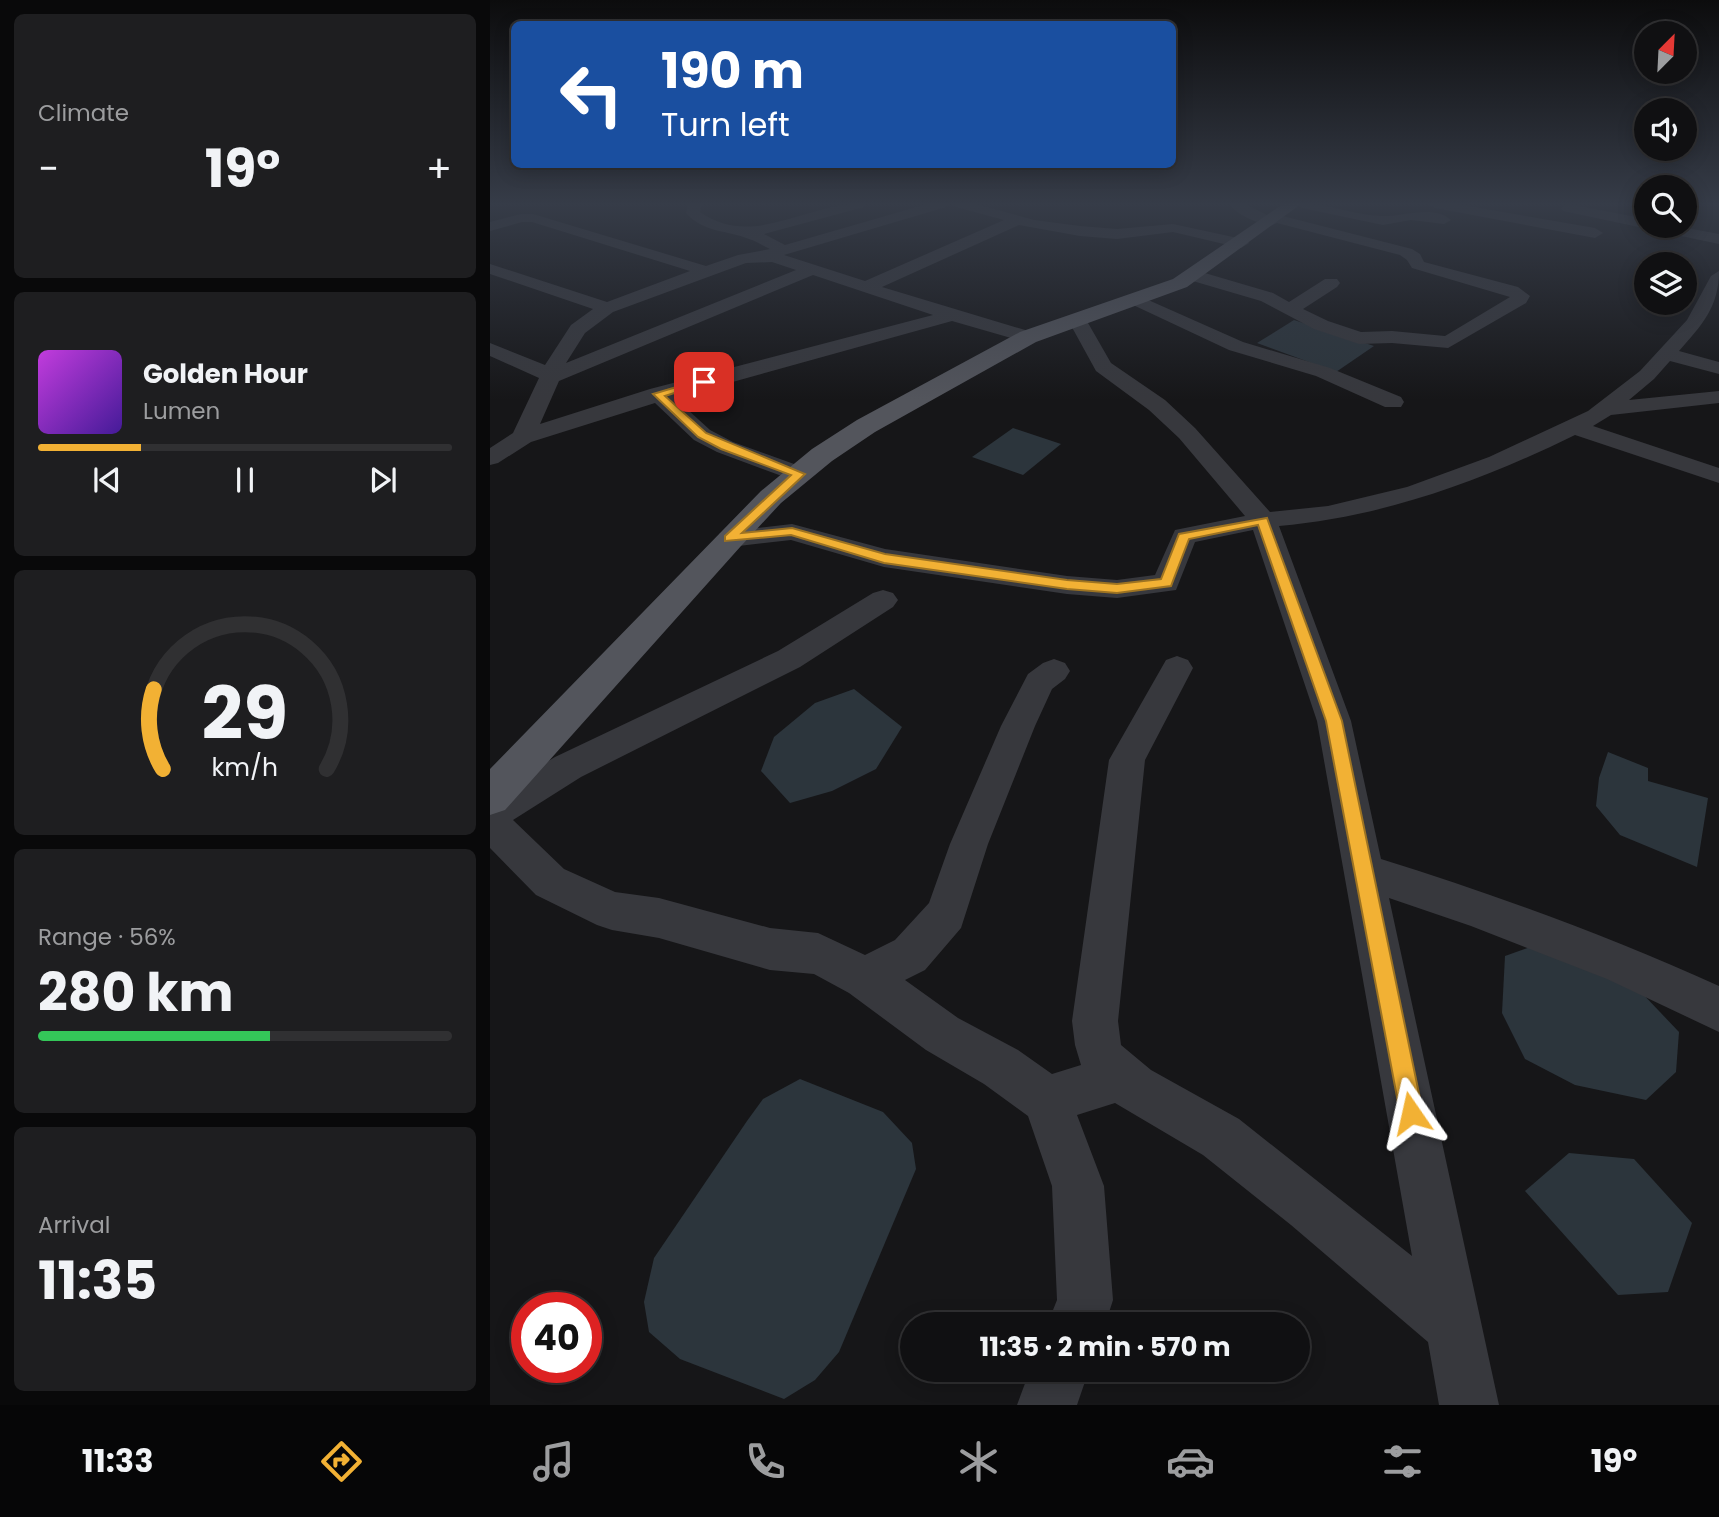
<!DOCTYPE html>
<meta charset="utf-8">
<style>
:root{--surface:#101012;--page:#1e1e20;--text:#f1f3f6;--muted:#9c9d9f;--line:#303032;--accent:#f2b134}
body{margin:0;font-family:Poppins,sans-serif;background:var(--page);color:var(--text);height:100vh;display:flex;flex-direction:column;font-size:26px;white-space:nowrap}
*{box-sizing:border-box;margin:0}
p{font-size:23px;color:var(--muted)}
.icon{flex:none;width:38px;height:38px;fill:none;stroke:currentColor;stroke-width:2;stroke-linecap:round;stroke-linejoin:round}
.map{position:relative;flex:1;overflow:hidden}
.drawer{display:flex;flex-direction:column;gap:14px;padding:14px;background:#09090a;width:490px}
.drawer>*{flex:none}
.top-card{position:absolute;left:21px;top:21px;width:665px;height:147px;border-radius:10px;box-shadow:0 4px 18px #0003,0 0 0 2px var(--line);background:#1a4fa0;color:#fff;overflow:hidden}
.needle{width:46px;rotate:24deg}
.buttons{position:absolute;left:1144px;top:21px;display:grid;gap:14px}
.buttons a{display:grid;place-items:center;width:63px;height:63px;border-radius:50%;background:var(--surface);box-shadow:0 4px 18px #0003,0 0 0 2px var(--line);font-size:35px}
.speed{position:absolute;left:21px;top:1292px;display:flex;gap:14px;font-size:35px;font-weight:700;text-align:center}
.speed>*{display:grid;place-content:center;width:91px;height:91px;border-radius:50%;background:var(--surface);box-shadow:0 4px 18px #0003,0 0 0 2px var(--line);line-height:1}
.speed .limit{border:10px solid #d22;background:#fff;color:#111}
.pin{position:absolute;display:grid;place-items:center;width:60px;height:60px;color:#fff;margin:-30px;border-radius:14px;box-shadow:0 4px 10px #0006}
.me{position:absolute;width:77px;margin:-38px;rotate:349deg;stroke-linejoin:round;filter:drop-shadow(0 0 5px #0008)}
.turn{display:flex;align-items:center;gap:24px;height:147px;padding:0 35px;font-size:32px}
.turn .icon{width:91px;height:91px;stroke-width:2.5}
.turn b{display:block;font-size:49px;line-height:60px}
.big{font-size:52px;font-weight:700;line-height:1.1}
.drawer .tile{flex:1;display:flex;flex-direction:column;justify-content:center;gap:10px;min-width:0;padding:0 24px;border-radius:10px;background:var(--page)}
.drawer .dial{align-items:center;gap:0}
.dial svg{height:182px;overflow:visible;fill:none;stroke:var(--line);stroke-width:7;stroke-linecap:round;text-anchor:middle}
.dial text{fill:var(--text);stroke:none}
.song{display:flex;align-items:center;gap:21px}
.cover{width:84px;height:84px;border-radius:10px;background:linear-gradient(135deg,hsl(290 70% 55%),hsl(260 70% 35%))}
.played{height:7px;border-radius:4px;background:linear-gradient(90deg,var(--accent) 25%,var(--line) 25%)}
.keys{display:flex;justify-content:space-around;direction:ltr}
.heat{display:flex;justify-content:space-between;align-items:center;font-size:38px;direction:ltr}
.charge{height:10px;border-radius:5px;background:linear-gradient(90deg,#34c759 56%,var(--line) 0)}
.trip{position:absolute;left:410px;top:1312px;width:410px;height:70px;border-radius:35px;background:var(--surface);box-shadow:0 4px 18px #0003,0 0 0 2px var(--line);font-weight:700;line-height:70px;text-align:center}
.tabs{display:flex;height:112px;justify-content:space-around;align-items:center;background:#060607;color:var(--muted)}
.tabs .icon{width:49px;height:49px}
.tabs .selected{color:var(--accent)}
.tabs b{font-size:32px;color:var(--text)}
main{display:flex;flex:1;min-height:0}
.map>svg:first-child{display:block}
</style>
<main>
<section class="drawer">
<div class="tile"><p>Climate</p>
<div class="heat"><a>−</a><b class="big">19°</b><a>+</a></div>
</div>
<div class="tile">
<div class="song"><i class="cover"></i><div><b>Golden Hour</b><p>Lumen</p></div></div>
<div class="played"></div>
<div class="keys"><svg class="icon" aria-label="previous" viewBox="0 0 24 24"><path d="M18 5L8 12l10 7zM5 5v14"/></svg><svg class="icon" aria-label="pause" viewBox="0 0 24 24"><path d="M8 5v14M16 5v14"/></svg><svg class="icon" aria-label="next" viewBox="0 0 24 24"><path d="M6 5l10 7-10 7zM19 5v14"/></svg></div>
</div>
<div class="tile dial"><svg viewBox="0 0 100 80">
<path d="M14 69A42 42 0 1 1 86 69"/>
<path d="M14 69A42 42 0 0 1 10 34" stroke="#f2b134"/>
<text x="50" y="56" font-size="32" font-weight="700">29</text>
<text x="50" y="72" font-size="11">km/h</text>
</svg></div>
<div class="tile"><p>Range · 56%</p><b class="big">280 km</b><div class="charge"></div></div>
<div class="tile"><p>Arrival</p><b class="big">11:35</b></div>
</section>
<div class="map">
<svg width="1229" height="1405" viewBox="0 0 1229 1405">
<rect width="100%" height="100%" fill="#161618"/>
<!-- water -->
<g fill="#2c353c">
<path d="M 804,320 L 884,346 L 846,372 L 767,343 Z"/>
<path d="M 523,428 L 571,444 L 533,475 L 482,457 Z"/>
<path d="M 364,689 L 412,727 L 386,769 L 342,791 L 300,803 L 271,771 L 284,737 L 325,703 Z"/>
<path d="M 1118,752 L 1158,768 L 1158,781 L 1218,798 L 1207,867 L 1130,835 L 1106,806 L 1109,778 Z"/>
<path d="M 1046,945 L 1130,970 L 1189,1032 L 1186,1072 L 1156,1100 L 1085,1085 L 1035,1059 L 1012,1013 L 1015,956 Z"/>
<path d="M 310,1079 L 393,1112 L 422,1143 L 426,1169 L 349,1352 L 325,1380 L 294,1399 L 190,1359 L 159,1332 L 154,1302 L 164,1258 L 257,1121 L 273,1099 Z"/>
<path d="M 1079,1153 L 1144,1159 L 1202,1223 L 1178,1292 L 1128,1295 L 1035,1191 Z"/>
</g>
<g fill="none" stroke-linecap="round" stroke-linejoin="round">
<!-- minor -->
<g fill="#37383d" fill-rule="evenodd">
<path d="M 198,204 L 212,204 L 210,212 C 264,250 318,201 376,204 L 374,207 L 274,234 L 295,245 L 437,204 L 458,204 L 456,207 L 294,255 L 375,281 L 514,220 L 466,207 L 464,204 L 486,204 L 544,220 L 590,226 L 627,229 L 683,224 L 757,240 L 759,243 L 751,248 L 683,232 L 627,239 L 590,236 L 529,225 L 392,287 L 545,333 L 548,337 L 545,341 L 538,343 L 462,321 L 185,398 L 220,430 L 243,442 L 318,469 L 321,474 L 318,479 L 309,481 L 300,479 L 227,452 L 204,440 L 165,403 L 41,442 L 8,463 L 0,465 L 0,448 L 23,433 L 49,378 L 0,356 L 0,343 L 55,365 L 81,325 L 103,309 L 0,274 L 0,264 L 117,302 L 200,271 L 42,222 L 32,222 L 0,231 L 0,222 L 31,214 L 43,214 L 216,266 L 248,255 L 280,249 C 273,246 266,241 259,239 C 237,230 214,233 196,213 ZM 282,262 L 306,270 L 76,363 L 95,333 L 123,312 L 256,263 ZM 323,275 L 443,315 L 160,389 L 50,424 L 69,381 Z"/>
<path d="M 739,204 L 755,204 L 779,216 L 785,214 L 922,249 L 930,254 L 934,262 L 1028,287 L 1040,296 L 1036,303 L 958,348 L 902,343 L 869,344 L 824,329 L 771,301 L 696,279 L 694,275 L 702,270 L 708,271 L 783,293 L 799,302 L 835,279 L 847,279 L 850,283 L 847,287 L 813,309 L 838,321 L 871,332 L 902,331 L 955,336 L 1020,297 L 922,268 L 917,260 L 910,255 L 787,223 L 780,226 C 765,222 749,216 739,204 Z"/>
<path d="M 805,204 C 835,202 862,215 892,216 C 913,217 944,204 961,220 L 954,224 L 921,220 L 893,225 L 812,208 Z"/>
<path d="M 938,204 L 967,204 L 1105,228 L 1113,233 L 1105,238 L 945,208 Z"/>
<path d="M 1078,204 L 1157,219 L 1157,226 L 1186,226 L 1229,234 L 1229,244 L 1073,211 L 1071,208 Z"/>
<path d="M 1229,271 C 1229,307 1212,325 1189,351 L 1229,362 L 1229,374 L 1180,361 L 1164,379 L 1139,400 L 1229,391 L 1229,403 L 1121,415 L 1103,426 L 1229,468 L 1229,483 L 1085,435 C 991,481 893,517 789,526 L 861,721 L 891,859 C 1006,895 1119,936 1229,986 L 1229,1032 L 1117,979 L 981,926 L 899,898 L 1009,1405 L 949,1405 L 938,1342 L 801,1225 L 713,1155 L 625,1103 L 587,1115 L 614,1186 L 623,1300 L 615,1325 L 557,1325 L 567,1300 L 562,1186 L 538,1116 L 494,1084 L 436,1050 L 359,993 L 324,974 L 280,970 L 169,938 L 122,930 L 107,925 L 46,895 L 0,848 L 0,796 L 65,757 L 288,651 L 383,593 L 393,590 L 403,593 L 408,600 L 403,607 L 310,667 L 91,777 L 23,820 L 74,869 L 125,892 L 169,898 L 280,928 L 328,933 L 375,955 L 405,940 L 439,903 L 460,844 L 511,726 L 538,674 L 553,663 L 564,659 L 575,663 L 580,671 L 575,679 L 562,689 L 545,726 L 498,844 L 471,928 L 435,970 L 415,980 L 468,1018 L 528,1050 L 562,1074 L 591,1065 L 585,1045 L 582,1021 L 619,760 L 676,660 L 687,656 L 698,660 L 703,668 L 655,760 L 628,1021 L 631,1045 L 661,1070 L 749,1119 L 922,1256 L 827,721 L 763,530 L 705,542 L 686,590 L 627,598 L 577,594 L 394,567 L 301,540 L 240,547 L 230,545 L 227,539 L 230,533 L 240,531 L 302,524 L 395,549 L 577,576 L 627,580 L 665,575 L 685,530 L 755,516 L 689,438 L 659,410 L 606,371 L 578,320 L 580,316 L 594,316 L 621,363 L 675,400 L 705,428 L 780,512 L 838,506 L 917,487 L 999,457 L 1098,411 L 1150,371 L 1197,320 L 1221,276 Z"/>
<path d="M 647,295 L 753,342 L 840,368 L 911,397 L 914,402 L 911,407 L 895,407 L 826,376 L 739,350 L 641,304 L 638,300 Z"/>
<path d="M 540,1370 L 599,1370 L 587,1405 L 527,1405 Z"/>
</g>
<!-- major -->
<path fill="#53555c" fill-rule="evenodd" d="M 793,204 L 811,204 L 697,287 L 546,342 L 385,432 L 342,461 L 291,503 L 251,546 L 15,810 L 0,815 L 0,769 L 271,491 L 322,449 L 367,420 L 530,332 L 683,279 Z"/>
</g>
<!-- sky -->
<linearGradient id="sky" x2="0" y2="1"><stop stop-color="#0c0c0d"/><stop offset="0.51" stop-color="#363c48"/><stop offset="1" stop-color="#363c48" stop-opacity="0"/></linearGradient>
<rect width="1229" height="400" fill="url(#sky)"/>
<!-- route -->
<path fill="#f2b134" stroke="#9d7322" stroke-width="2" d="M 210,380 L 219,382 L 175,396 L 216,433 L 315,474 L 252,533 L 302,528 L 395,554 L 577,580 L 627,584 L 671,579 L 689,534 L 777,518 L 852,721 L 933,1113 L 930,1121 L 921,1125 L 913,1121 L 910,1113 L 836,721 L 768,525 L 699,539 L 681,586 L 627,593 L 577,589 L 394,563 L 301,535 L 235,541 L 235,536 L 301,475 L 231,449 L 208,437 L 163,394 Z"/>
</svg>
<div class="buttons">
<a><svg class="needle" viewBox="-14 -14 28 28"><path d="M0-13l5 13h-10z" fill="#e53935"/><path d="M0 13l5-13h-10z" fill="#9c9d9f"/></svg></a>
<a><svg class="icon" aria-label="sound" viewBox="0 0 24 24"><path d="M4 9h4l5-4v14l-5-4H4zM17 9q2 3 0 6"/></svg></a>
<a><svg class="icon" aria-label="search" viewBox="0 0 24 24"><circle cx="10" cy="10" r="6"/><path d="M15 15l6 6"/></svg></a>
<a><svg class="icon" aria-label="layers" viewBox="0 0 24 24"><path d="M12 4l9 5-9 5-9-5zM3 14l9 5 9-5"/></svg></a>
</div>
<div class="speed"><div class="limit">40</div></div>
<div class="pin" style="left:214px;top:382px;background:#d93025"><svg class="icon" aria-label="arrive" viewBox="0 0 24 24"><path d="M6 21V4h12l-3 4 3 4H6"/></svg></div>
<svg class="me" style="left:921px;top:1113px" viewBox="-20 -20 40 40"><path d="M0-17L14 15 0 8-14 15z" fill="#f2b134" stroke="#fff" stroke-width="4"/></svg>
<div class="trip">11:35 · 2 min · 570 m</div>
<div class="top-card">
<div class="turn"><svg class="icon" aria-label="left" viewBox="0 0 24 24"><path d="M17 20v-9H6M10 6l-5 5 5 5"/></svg><div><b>190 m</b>Turn left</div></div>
</div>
</div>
</main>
<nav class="tabs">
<b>11:33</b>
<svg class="icon selected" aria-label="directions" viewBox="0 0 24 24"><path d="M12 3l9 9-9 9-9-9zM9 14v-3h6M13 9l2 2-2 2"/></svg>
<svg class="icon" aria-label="music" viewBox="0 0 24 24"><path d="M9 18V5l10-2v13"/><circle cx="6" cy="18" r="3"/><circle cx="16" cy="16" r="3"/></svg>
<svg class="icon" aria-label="phone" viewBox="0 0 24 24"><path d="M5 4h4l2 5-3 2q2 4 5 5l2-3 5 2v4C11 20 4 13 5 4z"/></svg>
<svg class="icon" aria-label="climate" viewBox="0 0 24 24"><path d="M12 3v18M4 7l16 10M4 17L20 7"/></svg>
<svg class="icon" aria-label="car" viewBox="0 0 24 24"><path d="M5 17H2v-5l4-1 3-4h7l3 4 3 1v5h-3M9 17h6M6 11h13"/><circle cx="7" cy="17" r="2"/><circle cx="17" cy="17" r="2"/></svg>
<svg class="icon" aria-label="filters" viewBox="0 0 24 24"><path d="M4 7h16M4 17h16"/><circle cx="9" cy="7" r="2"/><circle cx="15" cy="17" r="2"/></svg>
<b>19°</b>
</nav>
